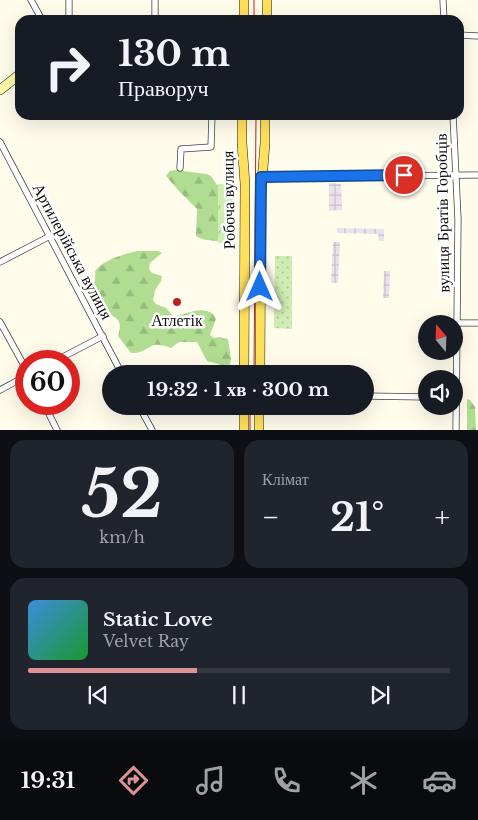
<!DOCTYPE html>
<html lang="uk">
<meta charset="utf-8">
<style>
:root{--surface:#171b24;--page:#20242c;--text:#f1f3f6;--muted:#9ea1a6;--line:#363941;--accent:#dd9394}
body{margin:0;font-family:"Libre Baskerville",serif;background:var(--page);color:var(--text);height:100vh;display:flex;flex-direction:column;font-size:19px;white-space:nowrap}
*{box-sizing:border-box;margin:0}
p{font-size:16px;color:var(--muted)}
.icon{flex:none;width:28px;height:28px;fill:none;stroke:currentColor;stroke-width:2;stroke-linecap:round;stroke-linejoin:round}
.map{position:relative;height:430px;overflow:hidden}
.side{display:flex;flex-direction:column;gap:10px;padding:10px;background:#0d0f14;flex:1}
.side>*{flex:none}
.top-card{position:absolute;left:15px;top:15px;width:449px;height:105px;border-radius:15px;box-shadow:0 5px 20px #0002;background:#171b24;color:var(--text);overflow:hidden}
.needle{width:32px;rotate:341deg}
.controls{position:absolute;left:418px;top:315px;display:grid;gap:10px}
.controls a{display:grid;place-items:center;width:45px;height:45px;border-radius:50%;background:var(--surface);box-shadow:0 5px 20px #0002;font-size:25px}
.speed{position:absolute;left:15px;top:350px;display:flex;gap:10px;font-size:25px;font-weight:700;text-align:center}
.speed>*{display:grid;place-content:center;width:65px;height:65px;border-radius:50%;background:var(--surface);box-shadow:0 5px 20px #0002;line-height:1}
.speed .limit{border:8px solid #d22;background:#fff;color:#111}
.pin{position:absolute;display:grid;place-items:center;width:42px;height:42px;color:#fff;margin:-21px;border:2px solid #fff;border-radius:50%;box-shadow:0 1px 5px #0007}
.me{position:absolute;width:55px;margin:-28px;rotate:0deg;stroke-linejoin:round;filter:drop-shadow(0 0 4px #0008)}
.turn{display:flex;align-items:center;gap:18px;height:105px;padding:0 20px;font-size:22px}
.turn .icon{width:65px;height:65px;stroke-width:2.5}
.turn b{display:block;font-size:35px;line-height:42px}
.big{font-size:38px;font-weight:700;line-height:1.1}
.side .card{flex:1;display:flex;flex-direction:column;justify-content:center;gap:8px;min-width:0;padding:0 18px;border-radius:15px;background:var(--page)}
.side .dial{align-items:center;gap:0}
.dial b{font-size:65px;line-height:1}
.song{display:flex;align-items:center;gap:15px}
.cover{width:60px;height:60px;border-radius:8px;background:linear-gradient(135deg,hsl(210 70% 55%),hsl(130 70% 35%))}
.played{height:5px;border-radius:2px;background:linear-gradient(90deg,var(--accent) 40%,var(--line) 40%)}
.keys{display:flex;justify-content:space-around;direction:ltr}
.heat{display:flex;justify-content:space-between;align-items:center;font-size:28px;direction:ltr}
.side .tiles{flex:1;display:grid;gap:10px;grid-template-columns:1fr 1fr}
.card:last-child{grid-column:span 2}
.trip{position:absolute;left:102px;top:365px;width:272px;height:50px;border-radius:25px;background:var(--surface);box-shadow:0 5px 20px #0002;font-weight:700;line-height:50px;text-align:center}
.menu{display:flex;height:80px;justify-content:space-around;align-items:center;background:#090b0e;color:var(--muted)}
.menu .icon{width:35px;height:35px}
.menu .current{color:var(--accent)}
.menu b{font-size:22px;color:var(--text)}
.map>svg:first-child{display:block}
</style>
<div class="map">
<svg width="478" height="430" viewBox="0 0 478 430">
<defs>
<pattern id="industrial-grid" width="8" height="8" patternUnits="userSpaceOnUse" patternTransform="scale(1.25)"><rect width="8" height="8" fill="#ebe0ec"/><path d="M0 4h8M4 0v8" fill="none" stroke="#c8bfc9"/></pattern>
<pattern id="grass-dots" width="8" height="8" patternUnits="userSpaceOnUse" patternTransform="scale(1.25)"><rect width="8" height="8" fill="#ceecb4"/><path d="M2 2h.1M6 6h.1" fill="none" stroke="#b0c99a" stroke-width="1.8" stroke-linecap="round"/></pattern>
<pattern id="forest-firs" width="22" height="20" patternUnits="userSpaceOnUse" patternTransform="scale(1.25)"><rect width="22" height="20" fill="#b0dd92"/><path d="M5 1l3.5 6h-7zM16 11l3.5 6h-7z" fill="#96bc7d"/></pattern>
<pattern id="park-tufts" width="24" height="20" patternUnits="userSpaceOnUse" patternTransform="scale(1.25)"><rect width="24" height="20" fill="#ceecb4"/><path d="M3 7l-1-3M5 7V3M7 7l1-3M15 17l-1-3M17 17v-4M19 17l1-3" fill="none" stroke="#b0c99a"/></pattern>
</defs>
<rect width="100%" height="100%" fill="#fffcec"/>
<!-- industrial -->
<g fill="url(#industrial-grid)">
<path d="M 329,183 L 341,184 L 342,210 L 329,211 Z"/>
<path d="M 337,228 L 384,229 L 384,241 L 379,241 L 378,234 L 337,233 Z"/>
<path d="M 333,242 L 340,242 L 338,283 L 331,283 Z"/>
<path d="M 384,271 L 390,271 L 389,298 L 383,298 Z"/>
</g>
<!-- grass -->
<path fill="url(#grass-dots)" d="M 275,256 L 292,256 L 292,329 L 274,328 Z"/>
<!-- forest -->
<g fill="url(#forest-firs)">
<path d="M 175,170 L 207,174 L 211,176 L 217,185 L 222,186 L 233,219 L 234,239 C 223,241 206,243 196,236 L 197,209 L 177,189 L 166,176 L 170,171 Z"/>
<path d="M 137,251 L 158,251 L 162,253 L 150,263 L 149,269 L 152,273 L 162,276 L 161,281 L 155,290 L 153,300 L 156,304 L 166,308 L 173,316 C 187,315 200,305 213,314 L 216,319 L 210,335 L 214,338 L 219,337 L 228,339 L 231,359 L 228,373 L 223,374 L 219,364 L 207,361 L 197,342 L 179,342 L 171,348 C 147,338 150,354 131,353 L 118,336 C 126,311 106,320 96,303 C 89,289 97,282 95,271 C 103,260 124,254 137,251 Z"/>
<path d="M 467,399 L 470,400 L 475,407 L 476,430 L 467,430 Z"/>
</g>
<!-- park -->
<path fill="url(#park-tufts)" d="M 218,184 L 235,184 L 234,243 L 218,243 Z"/>
<g fill="none" stroke-linecap="round" stroke-linejoin="round">
<!-- street casing -->
<g stroke="#404040" stroke-width="7">
<g id="street">
<path d="M 31,0 L 42,20"/>
<path d="M 69,0 L 69,20"/>
<path d="M 155,0 L 155,20"/>
<path d="M 443,0 L 444,20"/>
<path d="M 459,35 L 478,36"/>
<path d="M 453,115 L 458,219 L 456,430"/>
<path d="M 0,142 L 122,374"/>
<path d="M 180,168 L 181,149 L 211,147 L 212,115"/>
<path d="M 261,177 L 478,175"/>
<path d="M 0,262 L 50,236"/>
<path d="M 0,322 L 26,369"/>
<path d="M 458,323 L 478,323"/>
<path d="M 55,361 L 103,336"/>
<path d="M 0,390 L 26,376"/>
<path d="M 366,396 L 426,397"/>
<path d="M 44,404 L 57,430"/>
<path d="M 139,406 L 152,430"/>
</g>
</g>
<!-- secondary casing -->
<g stroke="#2f2f2f" stroke-width="10">
<path id="secondary" d="M 0,90 L 20,74"/>
</g>
<!-- primary casing -->
<g stroke="#1e1e1e" stroke-width="10">
<g id="primary">
<path d="M 244,0 L 244,20"/>
<path d="M 267,20 L 267,0"/>
<path d="M 242,115 L 242,143 L 245,184 L 244,374"/>
<path d="M 260,374 L 261,193 L 265,143 L 265,115"/>
<path d="M 244,430 L 244,406"/>
<path d="M 259,430 L 259,406"/>
</g>
</g>
<!-- street -->
<use href="#street" stroke="#fff" stroke-width="5.5"/>
<!-- secondary -->
<use href="#secondary" stroke="#fffaa7" stroke-width="9"/>
<!-- primary -->
<use href="#primary" stroke="#ffe05c" stroke-width="9"/>
<!-- tram -->
<g stroke="#c41d1d" stroke-width="1">
<path d="M 254,20 L 254,0"/>
<path d="M 254,374 L 256,115"/>
<path d="M 250,430 L 250,406"/>
</g>
</g>
<g fill="none" stroke-linecap="round" stroke-linejoin="round">
<!-- route casing -->
<g stroke="#114b97" stroke-width="12">
<path id="route" d="M 260,287 L 261,177 L 404,175"/>
</g>
<!-- route -->
<use href="#route" stroke="#1a73e8" stroke-width="9"/>
</g>
<!-- markers -->
<circle fill="#c41d1d" stroke="#fff" stroke-width="2" cx="177" cy="302" r="5"/>
<g text-anchor="middle" stroke-width="5" stroke-linejoin="round" paint-order="stroke">
<!-- street labels -->
<g font-size="16" fill="#0d0d0d" stroke="#fff">
<text transform="translate(228 200) rotate(-91)" y="6">Робоча вулиця</text>
<text transform="translate(442 213) rotate(-91)" y="6">вулиця Братів Горобців</text>
<text transform="translate(73 251) rotate(62)" y="6">Артилерійська вулиця</text>
</g>
<!-- poi labels -->
<g font-size="16" fill="#0d0d0d" stroke="#fff">
<text x="177" y="326">Атлетік</text>
</g>
</g>
</svg>
<div class="controls">
<a><svg class="needle" viewBox="-14 -14 28 28"><path d="M0-13l5 13h-10z" fill="#e53935"/><path d="M0 13l5-13h-10z" fill="#9ea1a6"/></svg></a>
<a><svg class="icon" aria-label="sound" viewBox="0 0 24 24"><path d="M4 9h4l5-4v14l-5-4H4zM17 9q2 3 0 6"/></svg></a>
</div>
<div class="speed"><div class="limit">60</div></div>
<div class="pin" style="left:404px;top:175px;background:#d93025"><svg class="icon" aria-label="arrive" viewBox="0 0 24 24"><path d="M6 21V4h12l-3 4 3 4H6"/></svg></div>
<svg class="me" style="left:260px;top:287px" viewBox="-20 -20 40 40"><path d="M0-17L14 15 0 8-14 15z" fill="#1a73e8" stroke="#fff" stroke-width="4"/></svg>
<div class="trip">19:32 · 1 хв · 300 m</div>
<div class="top-card">
<div class="turn"><svg class="icon" aria-label="right" viewBox="0 0 24 24"><path d="M7 20v-9h11M14 6l5 5-5 5"/></svg><div><b>130 m</b>Праворуч</div></div>
</div>
</div>
<section class="side">
<div class="tiles">
<div class="card dial"><b>52</b><p>km/h</p></div>
<div class="card"><p>Клімат</p>
<div class="heat"><a>−</a><b class="big">21°</b><a>+</a></div>
</div>
<div class="card">
<div class="song"><i class="cover"></i><div><b>Static Love</b><p>Velvet Ray</p></div></div>
<div class="played"></div>
<div class="keys"><svg class="icon" aria-label="previous" viewBox="0 0 24 24"><path d="M18 5L8 12l10 7zM5 5v14"/></svg><svg class="icon" aria-label="pause" viewBox="0 0 24 24"><path d="M8 5v14M16 5v14"/></svg><svg class="icon" aria-label="next" viewBox="0 0 24 24"><path d="M6 5l10 7-10 7zM19 5v14"/></svg></div>
</div>
</div>
</section>
<nav class="menu">
<b>19:31</b>
<svg class="icon current" aria-label="directions" viewBox="0 0 24 24"><path d="M12 3l9 9-9 9-9-9zM9 14v-3h6M13 9l2 2-2 2"/></svg>
<svg class="icon" aria-label="music" viewBox="0 0 24 24"><path d="M9 18V5l10-2v13"/><circle cx="6" cy="18" r="3"/><circle cx="16" cy="16" r="3"/></svg>
<svg class="icon" aria-label="phone" viewBox="0 0 24 24"><path d="M5 4h4l2 5-3 2q2 4 5 5l2-3 5 2v4C11 20 4 13 5 4z"/></svg>
<svg class="icon" aria-label="climate" viewBox="0 0 24 24"><path d="M12 3v18M4 7l16 10M4 17L20 7"/></svg>
<svg class="icon" aria-label="car" viewBox="0 0 24 24"><path d="M5 17H2v-5l4-1 3-4h7l3 4 3 1v5h-3M9 17h6M6 11h13"/><circle cx="7" cy="17" r="2"/><circle cx="17" cy="17" r="2"/></svg>
</nav>
